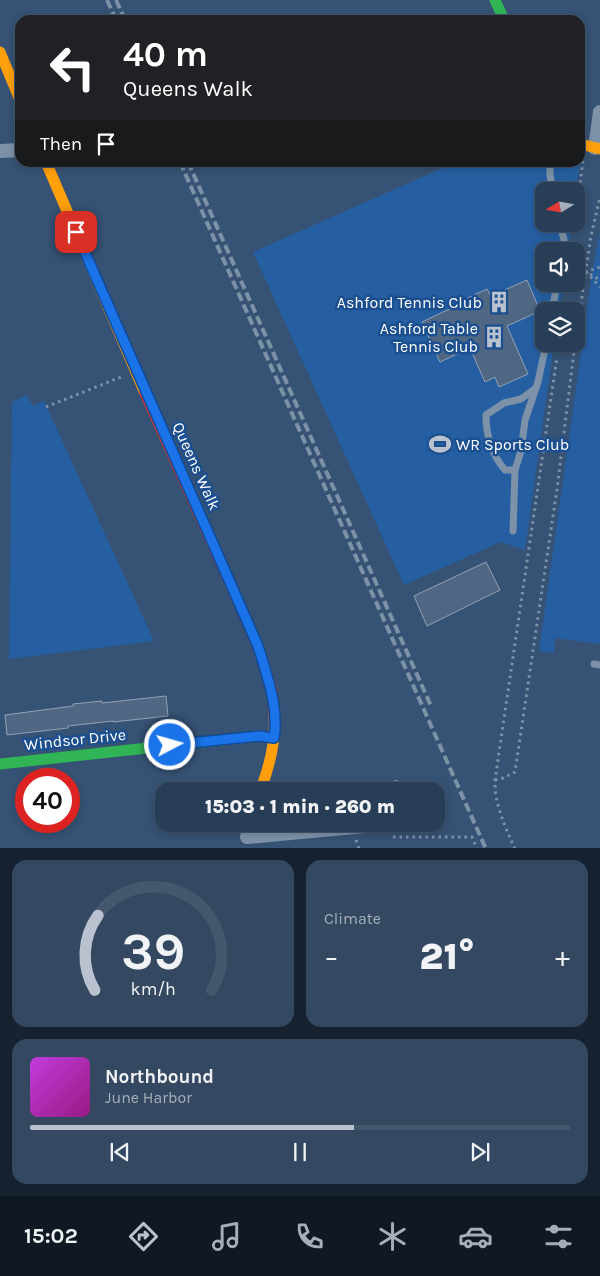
<!DOCTYPE html>
<meta charset="utf-8">
<style>
:root{--surface:#283e57;--page:#344961;--text:#f1f3f6;--muted:#a5aeba;--line:#44576d;--accent:#b9c2ce}
body{margin:0;font-family:Karla,sans-serif;background:var(--page);color:var(--text);height:100vh;display:flex;flex-direction:column;font-size:19px;white-space:nowrap}
*{box-sizing:border-box;margin:0}
p{font-size:16px;color:var(--muted)}
.icon{flex:none;width:28px;height:28px;fill:none;stroke:currentColor;stroke-width:2;stroke-linecap:round;stroke-linejoin:round}
.map{position:relative;height:848px;overflow:hidden}
.side{display:flex;flex-direction:column;gap:12px;padding:12px;background:#162230;flex:1}
.side>*{flex:none}
.banner{position:absolute;left:15px;top:15px;width:570px;height:152px;border-radius:15px;box-shadow:0 2px 8px #0003,0 0 0 1px var(--line);background:#202124;color:#fff;overflow:hidden}
.needle{width:32px;rotate:259deg}
.controls{position:absolute;left:535px;top:182px;display:grid;gap:10px}
.controls a{display:grid;place-items:center;width:50px;height:50px;border-radius:10px;background:var(--surface);box-shadow:0 2px 8px #0003,0 0 0 1px var(--line);font-size:25px}
.speed{position:absolute;left:15px;top:768px;display:flex;gap:10px;font-size:25px;font-weight:700;text-align:center}
.speed>*{display:grid;place-content:center;width:65px;height:65px;border-radius:50%;background:var(--surface);box-shadow:0 2px 8px #0003,0 0 0 1px var(--line);line-height:1}
.speed .limit{border:8px solid #d22;background:#fff;color:#111}
.pin{position:absolute;display:grid;place-items:center;width:42px;height:42px;color:#fff;margin:-21px;border-radius:10px;box-shadow:0 2px 8px #0006}
.me{position:absolute;width:55px;margin:-28px;rotate:84deg;stroke-linejoin:round;filter:drop-shadow(0 0 4px #0008)}
.turn{display:flex;align-items:center;gap:18px;height:105px;padding:0 25px;font-size:22px}
.turn .icon{width:65px;height:65px;stroke-width:2.5}
.turn b{display:block;font-size:35px;line-height:42px}
.then{display:flex;align-items:center;height:48px;padding:0 25px;background:#0003;gap:10px;font-size:19px}
.big{font-size:38px;font-weight:800;line-height:1.1}
.side .tile{flex:1;display:flex;flex-direction:column;justify-content:center;gap:8px;min-width:0;padding:0 18px;border-radius:15px;background:var(--page)}
.side .dial{align-items:center;gap:0}
.dial svg{height:130px;overflow:visible;fill:none;stroke:var(--line);stroke-width:7;stroke-linecap:round;text-anchor:middle}
.dial text{fill:var(--text);stroke:none}
.song{display:flex;align-items:center;gap:15px}
.cover{width:60px;height:60px;border-radius:8px;background:linear-gradient(135deg,hsl(290 70% 55%),hsl(310 70% 35%))}
.played{height:5px;border-radius:2px;background:linear-gradient(90deg,var(--accent) 60%,var(--line) 60%)}
.keys{display:flex;justify-content:space-around;direction:ltr}
.heat{display:flex;justify-content:space-between;align-items:center;font-size:28px;direction:ltr}
.side .tiles{flex:1;display:grid;gap:12px;grid-template-columns:1fr 1fr}
.tile:last-child{grid-column:span 2}
.trip{position:absolute;left:155px;top:782px;width:290px;height:50px;border-radius:15px;background:var(--surface);box-shadow:0 2px 8px #0003,0 0 0 1px var(--line);font-weight:800;line-height:50px;text-align:center}
.dock{display:flex;height:80px;justify-content:space-around;align-items:center;background:#101923;color:var(--muted)}
.dock .icon{width:35px;height:35px}
.dock .active{color:var(--accent)}
.dock b{font-size:22px;color:var(--text)}
.map>svg:first-child{display:block}
</style>
<div class="map">
<svg width="600" height="849" viewBox="0 0 600 849">
<rect width="100%" height="100%" fill="#365274"/>
<!-- green -->
<g fill="#265fa1">
<path d="M 454,163 L 580,163 L 576,192 L 544,191 L 544,224 L 572,224 L 568,251 L 544,251 L 544,284 L 563,284 L 559,311 L 544,311 L 544,344 L 554,344 L 525,550 L 501,542 L 404,585 L 253,252 Z"/>
<path d="M 600,233 L 600,644 L 555,638 L 554,653 L 539,651 L 593,267 Z"/>
<path d="M 27,395 L 33,406 L 44,401 L 154,641 L 9,659 L 12,402 Z"/>
</g>
<!-- building -->
<g fill="#506783" stroke="#92a2b6">
<path d="M 527,280 L 540,311 L 507,326 L 528,374 L 499,387 L 495,377 L 485,382 L 470,348 L 440,362 L 422,322 L 462,303 L 461,301 L 487,289 L 491,296 Z"/>
<path d="M 486,562 L 500,590 L 427,626 L 414,596 Z"/>
<path d="M 166,696 L 168,716 L 113,722 L 113,721 L 68,726 L 68,728 L 7,735 L 5,715 L 73,706 L 73,704 L 102,701 L 102,703 Z"/>
</g>
<g fill="none" stroke-linecap="round" stroke-linejoin="round">
<!-- path -->
<g stroke="#7d92a8" stroke-width="3" stroke-dasharray="2.5 4" stroke-linecap="butt">
<path d="M 576,215 L 583,161"/>
<path d="M 585,272 L 600,267"/>
<path d="M 586,272 L 600,287"/>
<path d="M 590,274 L 600,280"/>
<path d="M 576,337 L 591,236 L 600,197"/>
<path d="M 46,407 L 121,377"/>
<path d="M 495,780 L 503,778 L 515,772 L 557,489 L 575,344"/>
<path d="M 393,837 L 472,837 L 477,849"/>
<path d="M 356,840 L 359,849"/>
<path d="M 515,849 C 505,826 494,804 495,780 L 557,357"/>
</g>
<!-- lane -->
<g stroke="#7d92a8" stroke-width="7">
<path d="M 550,162 L 550,175 L 553,191"/>
<path d="M 560,224 L 564,240 L 563,251"/>
<path d="M 552,311 L 557,284"/>
<path d="M 536,388 L 521,399 L 504,403 L 486,415 C 486,436 492,455 505,470 L 515,470 L 521,451 L 525,420 L 538,382 L 546,344"/>
<path d="M 513,531 L 515,470"/>
<path d="M 594,664 L 600,665"/>
</g>
<!-- street -->
<g stroke="#7d92a8" stroke-width="14">
<path d="M 595,148 L 600,112"/>
<path d="M 0,151 L 20,150"/>
<path d="M 395,791 L 396,787"/>
<path d="M 249,824 L 247,837 L 387,824"/>
</g>
<!-- fast -->
<g stroke="#30b455" stroke-width="11">
<path d="M 495,0 L 504,20"/>
<path d="M 0,764 L 259,736 L 274,738"/>
</g>
<!-- slow -->
<g stroke="#ff9f0a" stroke-width="11">
<path d="M 0,52 L 20,100"/>
<path d="M 580,144 L 600,149"/>
<path d="M 46,162 L 145,393"/>
<path d="M 260,791 C 270,766 276,742 274,715"/>
</g>
<!-- jam -->
<path stroke="#e5322d" stroke-width="11" d="M 145,393 L 258,646 L 272,691 L 274,715"/>
<!-- rail -->
<g stroke="#7e92a7" stroke-width="4" stroke-dasharray="9 4" stroke-linecap="butt">
<path d="M 107,0 L 116,20"/>
<path d="M 116,0 L 125,20"/>
<path d="M 180,162 L 486,849"/>
<path d="M 188,162 L 431,706"/>
</g>
</g>
<g fill="none" stroke-linecap="round" stroke-linejoin="round">
<!-- route casing -->
<g stroke="#114b97" stroke-width="12">
<path id="route" d="M 76,232 L 258,646 C 267,676 279,707 274,738 L 259,736 L 170,745"/>
</g>
<!-- route -->
<use href="#route" stroke="#1a73e8" stroke-width="9"/>
</g>
<!-- icons -->
<defs>
<g id="building-bare" transform="scale(1.725)"><path d="M-4-6H4V6H1V3H-1V6H-4ZM-2.5-4.3h1.7v1.8h-1.7ZM.8-4.3h1.7v1.8H.8ZM-2.5-1h1.7V.8h-1.7ZM.8-1h1.7V.8H.8Z" fill="#b9c2ce" stroke="#1b4f8f" stroke-width="2.5" paint-order="stroke"/></g>
<g id="stadium-bare" transform="scale(1.725)"><path d="M0-5a6.5 5 0 1 0 0 10a6.5 5 0 1 0 0-10ZM-3.5-1.8h7v3.6h-7Z" fill="#b9c2ce" stroke="#1b4f8f" stroke-width="2.5" paint-order="stroke"/></g>
</defs>
<g fill-rule="evenodd">
<use href="#building-bare" x="499" y="302"/>
<use href="#building-bare" x="494" y="337"/>
<use href="#stadium-bare" x="440" y="444"/>
</g>
<g text-anchor="middle" stroke-width="5" stroke-linejoin="round" paint-order="stroke">
<!-- poi labels -->
<g font-size="16" fill="#fff" stroke="#1b4f8f" text-anchor="end">
<text x="482" y="308">Ashford Tennis Club</text>
<text x="478" y="334">Ashford Table<tspan x="478" dy="18">Tennis Club</tspan></text>
<text x="456" y="450" text-anchor="start">WR Sports Club</text>
</g>
<!-- street labels -->
<g font-size="16" fill="#fff" stroke="#1b4f8f">
<text transform="translate(197 466) rotate(66)" y="6">Queens Walk</text>
<text transform="translate(75 739) rotate(-6)" y="6">Windsor Drive</text>
</g>
</g>
</svg>
<div class="controls">
<a><svg class="needle" viewBox="-14 -14 28 28"><path d="M0-13l5 13h-10z" fill="#e53935"/><path d="M0 13l5-13h-10z" fill="#a5aeba"/></svg></a>
<a><svg class="icon" aria-label="sound" viewBox="0 0 24 24"><path d="M4 9h4l5-4v14l-5-4H4zM17 9q2 3 0 6"/></svg></a>
<a><svg class="icon" aria-label="layers" viewBox="0 0 24 24"><path d="M12 4l9 5-9 5-9-5zM3 14l9 5 9-5"/></svg></a>
</div>
<div class="speed"><div class="limit">40</div></div>
<div class="pin" style="left:76px;top:232px;background:#d93025"><svg class="icon" aria-label="arrive" viewBox="0 0 24 24"><path d="M6 21V4h12l-3 4 3 4H6"/></svg></div>
<svg class="me" style="left:170px;top:745px" viewBox="-20 -20 40 40"><circle r="17" fill="#1a73e8" stroke="#fff" stroke-width="3"/><path d="M0-11L8 9 0 5-8 9z" fill="#fff"/></svg>
<div class="trip">15:03 · 1 min · 260 m</div>
<div class="banner">
<div class="turn"><svg class="icon" aria-label="left" viewBox="0 0 24 24"><path d="M17 20v-9H6M10 6l-5 5 5 5"/></svg><div><b>40 m</b>Queens Walk</div></div>
<div class="then">Then<svg class="icon" aria-label="arrive" viewBox="0 0 24 24"><path d="M6 21V4h12l-3 4 3 4H6"/></svg></div>
</div>
</div>
<section class="side">
<div class="tiles">
<div class="tile dial"><svg viewBox="0 0 100 80">
<path d="M14 69A42 42 0 1 1 86 69"/>
<path d="M14 69A42 42 0 0 1 16 23" stroke="#b9c2ce"/>
<text x="50" y="56" font-size="32" font-weight="700">39</text>
<text x="50" y="72" font-size="11">km/h</text>
</svg></div>
<div class="tile"><p>Climate</p>
<div class="heat"><a>−</a><b class="big">21°</b><a>+</a></div>
</div>
<div class="tile">
<div class="song"><i class="cover"></i><div><b>Northbound</b><p>June Harbor</p></div></div>
<div class="played"></div>
<div class="keys"><svg class="icon" aria-label="previous" viewBox="0 0 24 24"><path d="M18 5L8 12l10 7zM5 5v14"/></svg><svg class="icon" aria-label="pause" viewBox="0 0 24 24"><path d="M8 5v14M16 5v14"/></svg><svg class="icon" aria-label="next" viewBox="0 0 24 24"><path d="M6 5l10 7-10 7zM19 5v14"/></svg></div>
</div>
</div>
</section>
<nav class="dock">
<b>15:02</b>
<svg class="icon active" aria-label="directions" viewBox="0 0 24 24"><path d="M12 3l9 9-9 9-9-9zM9 14v-3h6M13 9l2 2-2 2"/></svg>
<svg class="icon" aria-label="music" viewBox="0 0 24 24"><path d="M9 18V5l10-2v13"/><circle cx="6" cy="18" r="3"/><circle cx="16" cy="16" r="3"/></svg>
<svg class="icon" aria-label="phone" viewBox="0 0 24 24"><path d="M5 4h4l2 5-3 2q2 4 5 5l2-3 5 2v4C11 20 4 13 5 4z"/></svg>
<svg class="icon" aria-label="climate" viewBox="0 0 24 24"><path d="M12 3v18M4 7l16 10M4 17L20 7"/></svg>
<svg class="icon" aria-label="car" viewBox="0 0 24 24"><path d="M5 17H2v-5l4-1 3-4h7l3 4 3 1v5h-3M9 17h6M6 11h13"/><circle cx="7" cy="17" r="2"/><circle cx="17" cy="17" r="2"/></svg>
<svg class="icon" aria-label="filters" viewBox="0 0 24 24"><path d="M4 7h16M4 17h16"/><circle cx="9" cy="7" r="2"/><circle cx="15" cy="17" r="2"/></svg>
</nav>
